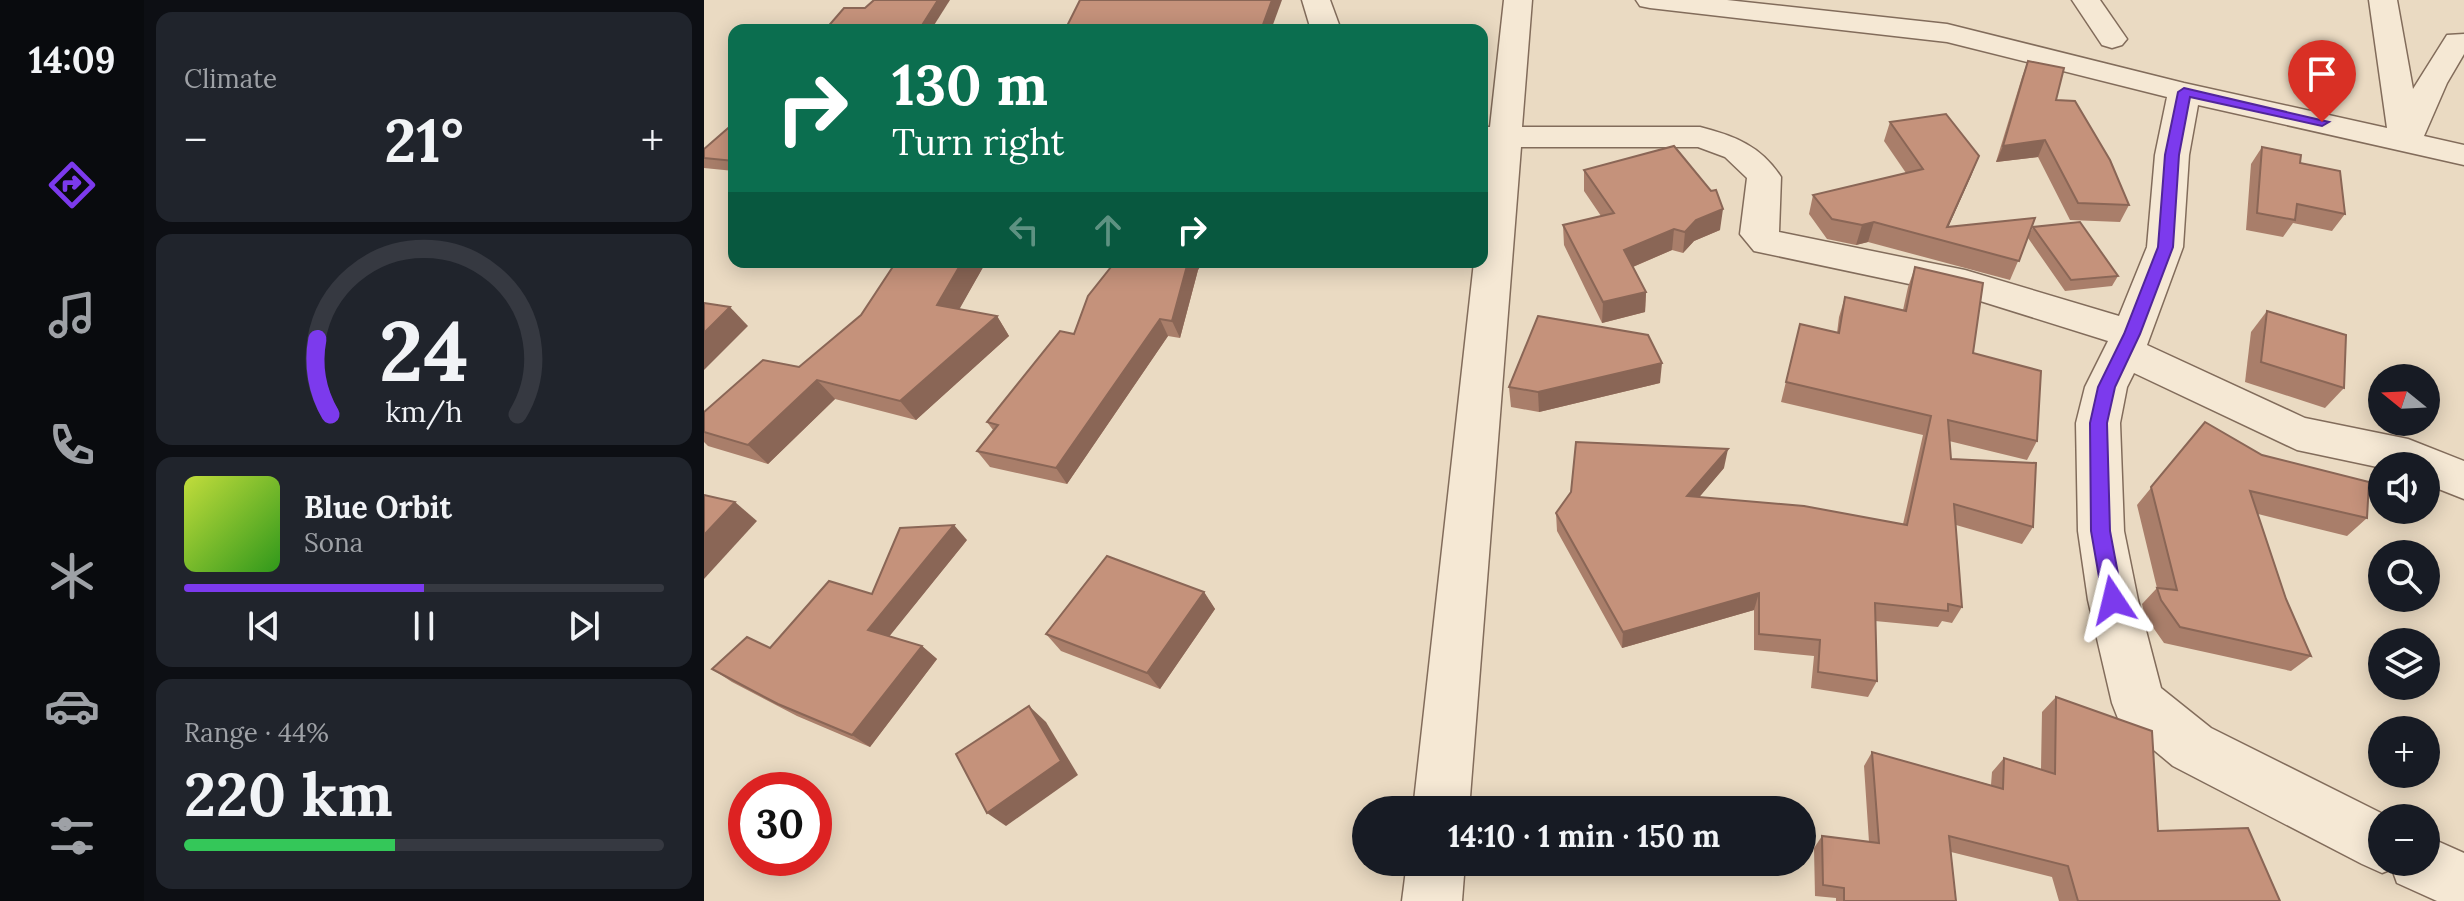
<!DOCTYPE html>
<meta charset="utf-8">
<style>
:root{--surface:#171b24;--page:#20242c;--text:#f1f3f6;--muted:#9ea1a6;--line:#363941;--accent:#7c3aed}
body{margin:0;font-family:Lora,serif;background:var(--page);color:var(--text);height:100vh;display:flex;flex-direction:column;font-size:30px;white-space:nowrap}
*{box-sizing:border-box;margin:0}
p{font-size:26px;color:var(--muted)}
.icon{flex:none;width:44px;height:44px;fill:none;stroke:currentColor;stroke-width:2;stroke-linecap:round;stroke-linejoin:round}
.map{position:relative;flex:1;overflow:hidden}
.details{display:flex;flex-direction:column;gap:12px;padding:12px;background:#0d0f14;width:560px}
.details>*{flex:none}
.banner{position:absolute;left:24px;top:24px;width:760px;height:244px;border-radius:16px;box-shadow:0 4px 20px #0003;background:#0b6e4f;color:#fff;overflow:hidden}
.needle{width:52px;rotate:288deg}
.controls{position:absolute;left:1664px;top:364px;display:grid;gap:16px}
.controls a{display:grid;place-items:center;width:72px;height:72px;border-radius:50%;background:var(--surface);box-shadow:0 4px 20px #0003;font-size:40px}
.speed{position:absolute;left:24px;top:772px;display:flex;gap:16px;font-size:40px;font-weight:700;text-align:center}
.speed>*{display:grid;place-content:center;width:104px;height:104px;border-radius:50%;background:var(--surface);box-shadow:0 4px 20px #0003;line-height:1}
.speed .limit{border:12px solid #d22;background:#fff;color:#111}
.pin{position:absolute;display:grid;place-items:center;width:68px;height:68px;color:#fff;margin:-82px -34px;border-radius:50% 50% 50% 0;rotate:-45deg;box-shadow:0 0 8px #0007}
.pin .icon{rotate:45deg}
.me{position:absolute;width:88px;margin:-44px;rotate:350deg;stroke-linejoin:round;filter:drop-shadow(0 0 6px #0008)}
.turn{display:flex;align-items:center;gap:28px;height:168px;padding:0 32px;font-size:36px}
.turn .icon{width:104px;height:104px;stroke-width:2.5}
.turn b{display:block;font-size:56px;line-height:68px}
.lanes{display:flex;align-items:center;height:76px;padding:0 32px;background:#0003;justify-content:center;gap:40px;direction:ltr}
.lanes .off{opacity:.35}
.big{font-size:60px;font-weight:700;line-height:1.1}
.details .tile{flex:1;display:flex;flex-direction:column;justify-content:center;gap:12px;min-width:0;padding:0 28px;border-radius:16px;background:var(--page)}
.details .dial{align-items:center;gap:0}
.dial svg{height:208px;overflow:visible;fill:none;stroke:var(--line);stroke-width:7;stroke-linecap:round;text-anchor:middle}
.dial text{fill:var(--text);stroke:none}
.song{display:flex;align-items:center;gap:24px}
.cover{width:96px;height:96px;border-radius:12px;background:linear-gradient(135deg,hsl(70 70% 55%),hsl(110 70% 35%))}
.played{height:8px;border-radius:4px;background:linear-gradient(90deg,var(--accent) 50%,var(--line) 50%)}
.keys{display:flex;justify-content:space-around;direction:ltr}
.heat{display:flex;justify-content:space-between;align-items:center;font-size:44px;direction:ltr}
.charge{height:12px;border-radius:6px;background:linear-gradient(90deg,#34c759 44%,var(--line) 0)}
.trip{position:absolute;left:648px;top:796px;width:464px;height:80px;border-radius:40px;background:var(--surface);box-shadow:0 4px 20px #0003;font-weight:700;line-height:80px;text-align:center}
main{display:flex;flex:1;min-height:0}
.tab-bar{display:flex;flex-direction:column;width:144px;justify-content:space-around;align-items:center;background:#090b0e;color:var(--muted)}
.tab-bar .icon{width:56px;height:56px}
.tab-bar .active{color:var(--accent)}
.tab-bar b{font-size:36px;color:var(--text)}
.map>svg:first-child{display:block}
</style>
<main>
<nav class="tab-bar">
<b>14:09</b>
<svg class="icon active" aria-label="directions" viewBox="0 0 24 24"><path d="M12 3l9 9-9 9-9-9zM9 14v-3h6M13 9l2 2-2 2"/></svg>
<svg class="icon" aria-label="music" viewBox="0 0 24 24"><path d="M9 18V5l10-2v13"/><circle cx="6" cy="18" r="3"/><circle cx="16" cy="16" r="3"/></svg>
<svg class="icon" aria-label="phone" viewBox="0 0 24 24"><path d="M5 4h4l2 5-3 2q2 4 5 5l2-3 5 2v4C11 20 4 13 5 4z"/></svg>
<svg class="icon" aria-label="climate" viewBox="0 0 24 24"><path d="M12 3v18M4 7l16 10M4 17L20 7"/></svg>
<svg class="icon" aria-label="car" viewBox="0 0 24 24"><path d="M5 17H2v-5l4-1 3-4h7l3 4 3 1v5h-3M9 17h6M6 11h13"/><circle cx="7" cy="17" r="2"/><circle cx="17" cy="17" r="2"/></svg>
<svg class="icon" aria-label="filters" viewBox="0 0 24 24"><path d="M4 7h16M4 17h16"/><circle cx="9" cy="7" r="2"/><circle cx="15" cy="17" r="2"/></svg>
</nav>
<section class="details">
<div class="tile"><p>Climate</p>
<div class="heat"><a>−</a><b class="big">21°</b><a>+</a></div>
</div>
<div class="tile dial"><svg viewBox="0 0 100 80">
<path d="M14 69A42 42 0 1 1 86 69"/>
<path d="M14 69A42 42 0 0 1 9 40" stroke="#7c3aed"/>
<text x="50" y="56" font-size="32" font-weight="700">24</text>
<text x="50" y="72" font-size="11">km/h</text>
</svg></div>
<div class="tile">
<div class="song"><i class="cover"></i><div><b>Blue Orbit</b><p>Sona</p></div></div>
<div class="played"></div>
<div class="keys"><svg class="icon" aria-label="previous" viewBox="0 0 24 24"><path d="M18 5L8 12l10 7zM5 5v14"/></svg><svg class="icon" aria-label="pause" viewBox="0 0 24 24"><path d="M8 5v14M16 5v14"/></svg><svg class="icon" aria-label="next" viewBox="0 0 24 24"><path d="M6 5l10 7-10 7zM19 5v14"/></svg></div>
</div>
<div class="tile"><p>Range · 44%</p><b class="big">220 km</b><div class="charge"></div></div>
</section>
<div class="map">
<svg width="1760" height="901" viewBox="0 0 1760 901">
<rect width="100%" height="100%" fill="#eadac2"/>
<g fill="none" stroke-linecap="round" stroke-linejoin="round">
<!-- minor casing -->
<g stroke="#826c5b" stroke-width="3">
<g id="minor">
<path d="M 598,0 L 626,0 L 637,30 L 607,30 Z"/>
<path d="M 800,0 L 828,0 L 818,127 L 996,127 C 1031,136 1057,146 1077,177 L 1075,232 L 1261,270 L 1415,316 L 1443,247 L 1451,155 L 1463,97 L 1243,42 L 946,8 L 936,6 L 932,0 L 1023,0 L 1243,24 L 1480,83 L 1683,128 L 1665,0 L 1693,0 L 1709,89 L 1743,35 L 1760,34 L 1760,54 L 1743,83 L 1720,136 L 1760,145 L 1760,165 L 1494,105 L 1485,155 L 1479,247 L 1443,345 L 1601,418 L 1704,439 L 1760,461 L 1760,499 L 1722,484 L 1722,466 L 1678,468 L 1593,450 L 1430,373 L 1423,387 L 1416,423 L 1420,531 L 1434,600 L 1457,688 L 1507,728 L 1687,818 L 1678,818 L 1678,862 L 1722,862 L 1722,836 L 1760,853 L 1760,901 L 1733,901 L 1693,883 L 1688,869 L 1678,873 L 1658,864 L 1469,766 L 1415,721 L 1408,703 L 1384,600 L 1374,531 L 1372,423 L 1381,387 L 1404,341 L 1257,295 L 1050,251 L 1036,234 L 1043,178 L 1021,157 L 994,147 L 817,147 L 765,810 L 709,810 L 770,262 L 778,262 L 778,195 L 783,147 L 778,147 L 778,127 L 786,127 Z"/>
<path d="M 1368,0 L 1396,0 L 1423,39 L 1418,45 L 1408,48 L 1398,45 Z"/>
<path d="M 703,862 L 761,862 L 758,901 L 698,901 Z"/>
</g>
</g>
<!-- minor -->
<use href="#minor" fill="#f5e8d4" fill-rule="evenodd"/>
</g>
<!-- wall -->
<g fill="#a97e6a">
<path d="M 1324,61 L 1425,205 L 1416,222 L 1366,220 L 1334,157 L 1292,162 L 1318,77 Z"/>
<path d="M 1186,122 L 1275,156 L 1267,176 L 1244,227 L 1324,237 L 1329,227 L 1414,276 L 1408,286 L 1361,291 L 1324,238 L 1306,280 L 1164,242 L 1152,245 L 1123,239 L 1105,214 L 1109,195 L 1202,173 L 1180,141 Z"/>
<path d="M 30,123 L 30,171 L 0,168 L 0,149 Z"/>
<path d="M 1558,147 L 1596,163 L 1641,214 L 1628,231 L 1589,223 L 1579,237 L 1542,230 L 1547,164 Z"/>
<path d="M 880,170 L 1016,230 L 990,241 L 979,253 L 968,250 L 929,267 L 942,292 L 941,312 L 898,323 L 860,245 L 859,225 L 897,216 L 880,191 Z"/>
<path d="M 282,262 L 255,309 L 293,316 L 305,336 L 212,420 L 131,399 L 64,464 L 4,446 L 0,442 L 0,412 L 95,367 Z"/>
<path d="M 411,262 L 499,262 L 494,270 L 476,338 L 464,336 L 363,484 L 286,467 L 273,451 L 289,430 L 283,422 L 370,334 Z"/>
<path d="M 1211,267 L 1269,353 L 1333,441 L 1323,460 L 1245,441 L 1247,459 L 1329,527 L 1318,544 L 1252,525 L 1258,607 L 1248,623 L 1238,621 L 1234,627 L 1171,621 L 1173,681 L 1164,697 L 1107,688 L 1110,656 L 1050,650 L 1050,610 L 918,648 L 853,531 L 852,513 L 1020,468 L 995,497 L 1199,524 L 1219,435 L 1077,402 L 1096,324 L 1133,333 L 1135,317 L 1141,297 L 1199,310 L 1204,287 Z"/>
<path d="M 1563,311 L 1640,388 L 1621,408 L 1541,382 L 1547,332 Z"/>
<path d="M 956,383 L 835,412 L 807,407 L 805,387 Z"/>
<path d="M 1501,422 L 1663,518 L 1643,536 L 1554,514 L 1582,599 L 1607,656 L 1587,671 L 1460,643 L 1441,616 L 1438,604 L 1453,588 L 1433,505 Z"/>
<path d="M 263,540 L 185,636 L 218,646 L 233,659 L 166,747 L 93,716 L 28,682 L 8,669 L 66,648 L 168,594 Z"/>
<path d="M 500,592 L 511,609 L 456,689 L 357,651 L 342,634 Z"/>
<path d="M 1352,697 L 1454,831 L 1576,901 L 1355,901 L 1348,877 L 1247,852 L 1252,901 L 1132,901 L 1132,898 L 1111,896 L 1110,848 L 1118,836 L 1165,842 L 1160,766 L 1168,752 L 1287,785 L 1288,772 L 1300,758 L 1337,769 L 1338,712 Z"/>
</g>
<!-- shaded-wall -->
<g fill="#8a6656">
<path d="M 234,0 L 246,0 L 227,30 L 215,30 Z"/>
<path d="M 568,0 L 578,0 L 567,30 L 557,30 Z"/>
<path d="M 1341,140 L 1334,157 L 1292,162 L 1299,146 Z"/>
<path d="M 1275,156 L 1267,176 L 1238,241 L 1243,227 Z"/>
<path d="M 1019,209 L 1016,230 L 990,241 L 979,253 L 981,232 L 992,220 Z"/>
<path d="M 1170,222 L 1164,242 L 1152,245 L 1158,225 Z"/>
<path d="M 970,229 L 968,250 L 919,271 L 920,250 Z"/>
<path d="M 258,262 L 282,262 L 247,324 L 233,305 Z"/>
<path d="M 484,262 L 499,262 L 494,270 L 476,338 L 468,321 Z"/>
<path d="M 942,292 L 941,312 L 898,323 L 899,302 Z"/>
<path d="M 26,307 L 44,326 L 0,370 L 0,333 Z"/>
<path d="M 293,316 L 305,336 L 212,420 L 196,401 Z"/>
<path d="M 456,319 L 464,336 L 363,484 L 352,468 Z"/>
<path d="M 958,363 L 956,383 L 835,412 L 834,392 Z"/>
<path d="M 113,380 L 131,399 L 64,464 L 44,445 Z"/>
<path d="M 1024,449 L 1020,468 L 981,514 L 983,496 Z"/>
<path d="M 31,502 L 53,521 L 0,579 L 0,535 Z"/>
<path d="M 250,525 L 263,540 L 180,643 L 164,630 Z"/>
<path d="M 500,592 L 511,609 L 456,689 L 443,673 Z"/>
<path d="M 1055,593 L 1050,610 L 918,648 L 919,632 Z"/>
<path d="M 218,646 L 233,659 L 166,747 L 148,735 Z"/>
<path d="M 325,706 L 342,722 L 374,775 L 302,826 L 283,813 Z"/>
</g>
<!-- building -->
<g fill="#c5927b" stroke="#8a6656" stroke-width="2">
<path d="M 170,0 L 234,0 L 215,30 L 121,30 L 140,8 L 161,8 Z"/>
<path d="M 376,0 L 568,0 L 557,30 L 361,30 Z"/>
<path d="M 1324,61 L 1360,68 L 1352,100 L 1371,101 L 1406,160 L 1425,205 L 1374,203 L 1341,140 L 1299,146 Z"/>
<path d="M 1242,114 L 1275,156 L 1243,227 L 1331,218 L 1315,261 L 1170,222 L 1158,225 L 1128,219 L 1109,195 L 1219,169 L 1186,122 Z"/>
<path d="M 30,123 L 30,161 L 0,158 L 0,149 Z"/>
<path d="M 970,146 L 1007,191 L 1012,190 L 1019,209 L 992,220 L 981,232 L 970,229 L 920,250 L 942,292 L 899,302 L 859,225 L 910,213 L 880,170 Z"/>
<path d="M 1558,147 L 1597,155 L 1596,163 L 1636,171 L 1641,214 L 1593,204 L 1591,220 L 1553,213 Z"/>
<path d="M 1376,222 L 1414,276 L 1367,280 L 1329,227 Z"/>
<path d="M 192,262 L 258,262 L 233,305 L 293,316 L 196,401 L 113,380 L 44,445 L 0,432 L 0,412 L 59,360 L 95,367 L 157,315 Z"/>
<path d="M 411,262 L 484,262 L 468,321 L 456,319 L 352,468 L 273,451 L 294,425 L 283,422 L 356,331 L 370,334 L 384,296 Z"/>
<path d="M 1211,267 L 1279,283 L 1269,353 L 1337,371 L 1333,441 L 1244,420 L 1247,459 L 1332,463 L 1329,527 L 1250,504 L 1258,607 L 1244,604 L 1244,611 L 1171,603 L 1173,681 L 1114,672 L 1116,640 L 1055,634 L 1055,593 L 919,632 L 852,513 L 867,492 L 872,442 L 1024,449 L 983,496 L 1100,506 L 1203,525 L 1227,416 L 1082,382 L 1096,324 L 1135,333 L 1141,297 L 1202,311 Z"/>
<path d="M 0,303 L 26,307 L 0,333 Z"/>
<path d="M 1563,311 L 1642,335 L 1640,388 L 1557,362 Z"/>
<path d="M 834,316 L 944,335 L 958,363 L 834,392 L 805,387 Z"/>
<path d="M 1501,422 L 1558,455 L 1665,482 L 1663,518 L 1546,491 L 1582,599 L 1607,656 L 1476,627 L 1457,600 L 1453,588 L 1473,590 L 1447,487 Z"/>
<path d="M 0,495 L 31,502 L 0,535 Z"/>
<path d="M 250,525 L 164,630 L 218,646 L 148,735 L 74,704 L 8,669 L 43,637 L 66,648 L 125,581 L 168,594 L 196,528 Z"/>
<path d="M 403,556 L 500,592 L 443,673 L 342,634 Z"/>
<path d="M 1352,697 L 1448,731 L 1454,831 L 1544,828 L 1576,901 L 1374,901 L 1364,866 L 1245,836 L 1252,901 L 1140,901 L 1140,888 L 1119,885 L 1118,836 L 1175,843 L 1168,752 L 1299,789 L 1300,758 L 1351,774 Z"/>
<path d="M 325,706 L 357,761 L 283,813 L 252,754 Z"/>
</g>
<!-- route -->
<path fill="#7c3aed" stroke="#51269a" stroke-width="2" d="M 1480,88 L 1625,122 L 1618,126 L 1486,97 L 1475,155 L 1469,247 L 1436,334 L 1411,387 L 1403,423 L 1406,531 L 1419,600 L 1416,606 L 1409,609 L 1402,606 L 1399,600 L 1387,531 L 1386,423 L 1394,387 L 1420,334 L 1454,247 L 1461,155 L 1474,92 Z"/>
</svg>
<div class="controls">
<a><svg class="needle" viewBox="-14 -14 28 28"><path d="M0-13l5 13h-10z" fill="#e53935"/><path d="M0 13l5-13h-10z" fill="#9ea1a6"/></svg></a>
<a><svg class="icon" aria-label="sound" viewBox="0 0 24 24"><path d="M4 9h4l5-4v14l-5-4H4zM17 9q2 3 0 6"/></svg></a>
<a><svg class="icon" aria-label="search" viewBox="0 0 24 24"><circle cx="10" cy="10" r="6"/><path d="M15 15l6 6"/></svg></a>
<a><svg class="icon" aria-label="layers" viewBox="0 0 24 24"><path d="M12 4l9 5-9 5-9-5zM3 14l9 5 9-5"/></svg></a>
<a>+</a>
<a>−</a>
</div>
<div class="speed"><div class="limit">30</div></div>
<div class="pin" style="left:1618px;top:122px;background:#d93025"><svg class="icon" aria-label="arrive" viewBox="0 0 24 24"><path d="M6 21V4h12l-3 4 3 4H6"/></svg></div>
<svg class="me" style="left:1409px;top:600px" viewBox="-20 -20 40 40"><path d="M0-17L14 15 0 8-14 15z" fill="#7c3aed" stroke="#fff" stroke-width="4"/></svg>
<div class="trip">14:10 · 1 min · 150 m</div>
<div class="banner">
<div class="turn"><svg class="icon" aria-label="right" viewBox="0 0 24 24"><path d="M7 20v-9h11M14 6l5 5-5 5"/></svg><div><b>130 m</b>Turn right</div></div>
<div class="lanes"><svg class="icon off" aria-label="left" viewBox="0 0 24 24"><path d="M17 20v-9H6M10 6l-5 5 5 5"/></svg><svg class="icon off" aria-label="ahead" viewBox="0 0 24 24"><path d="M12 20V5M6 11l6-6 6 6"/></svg><svg class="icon" aria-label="right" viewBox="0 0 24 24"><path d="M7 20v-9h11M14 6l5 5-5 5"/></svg></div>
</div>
</div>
</main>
